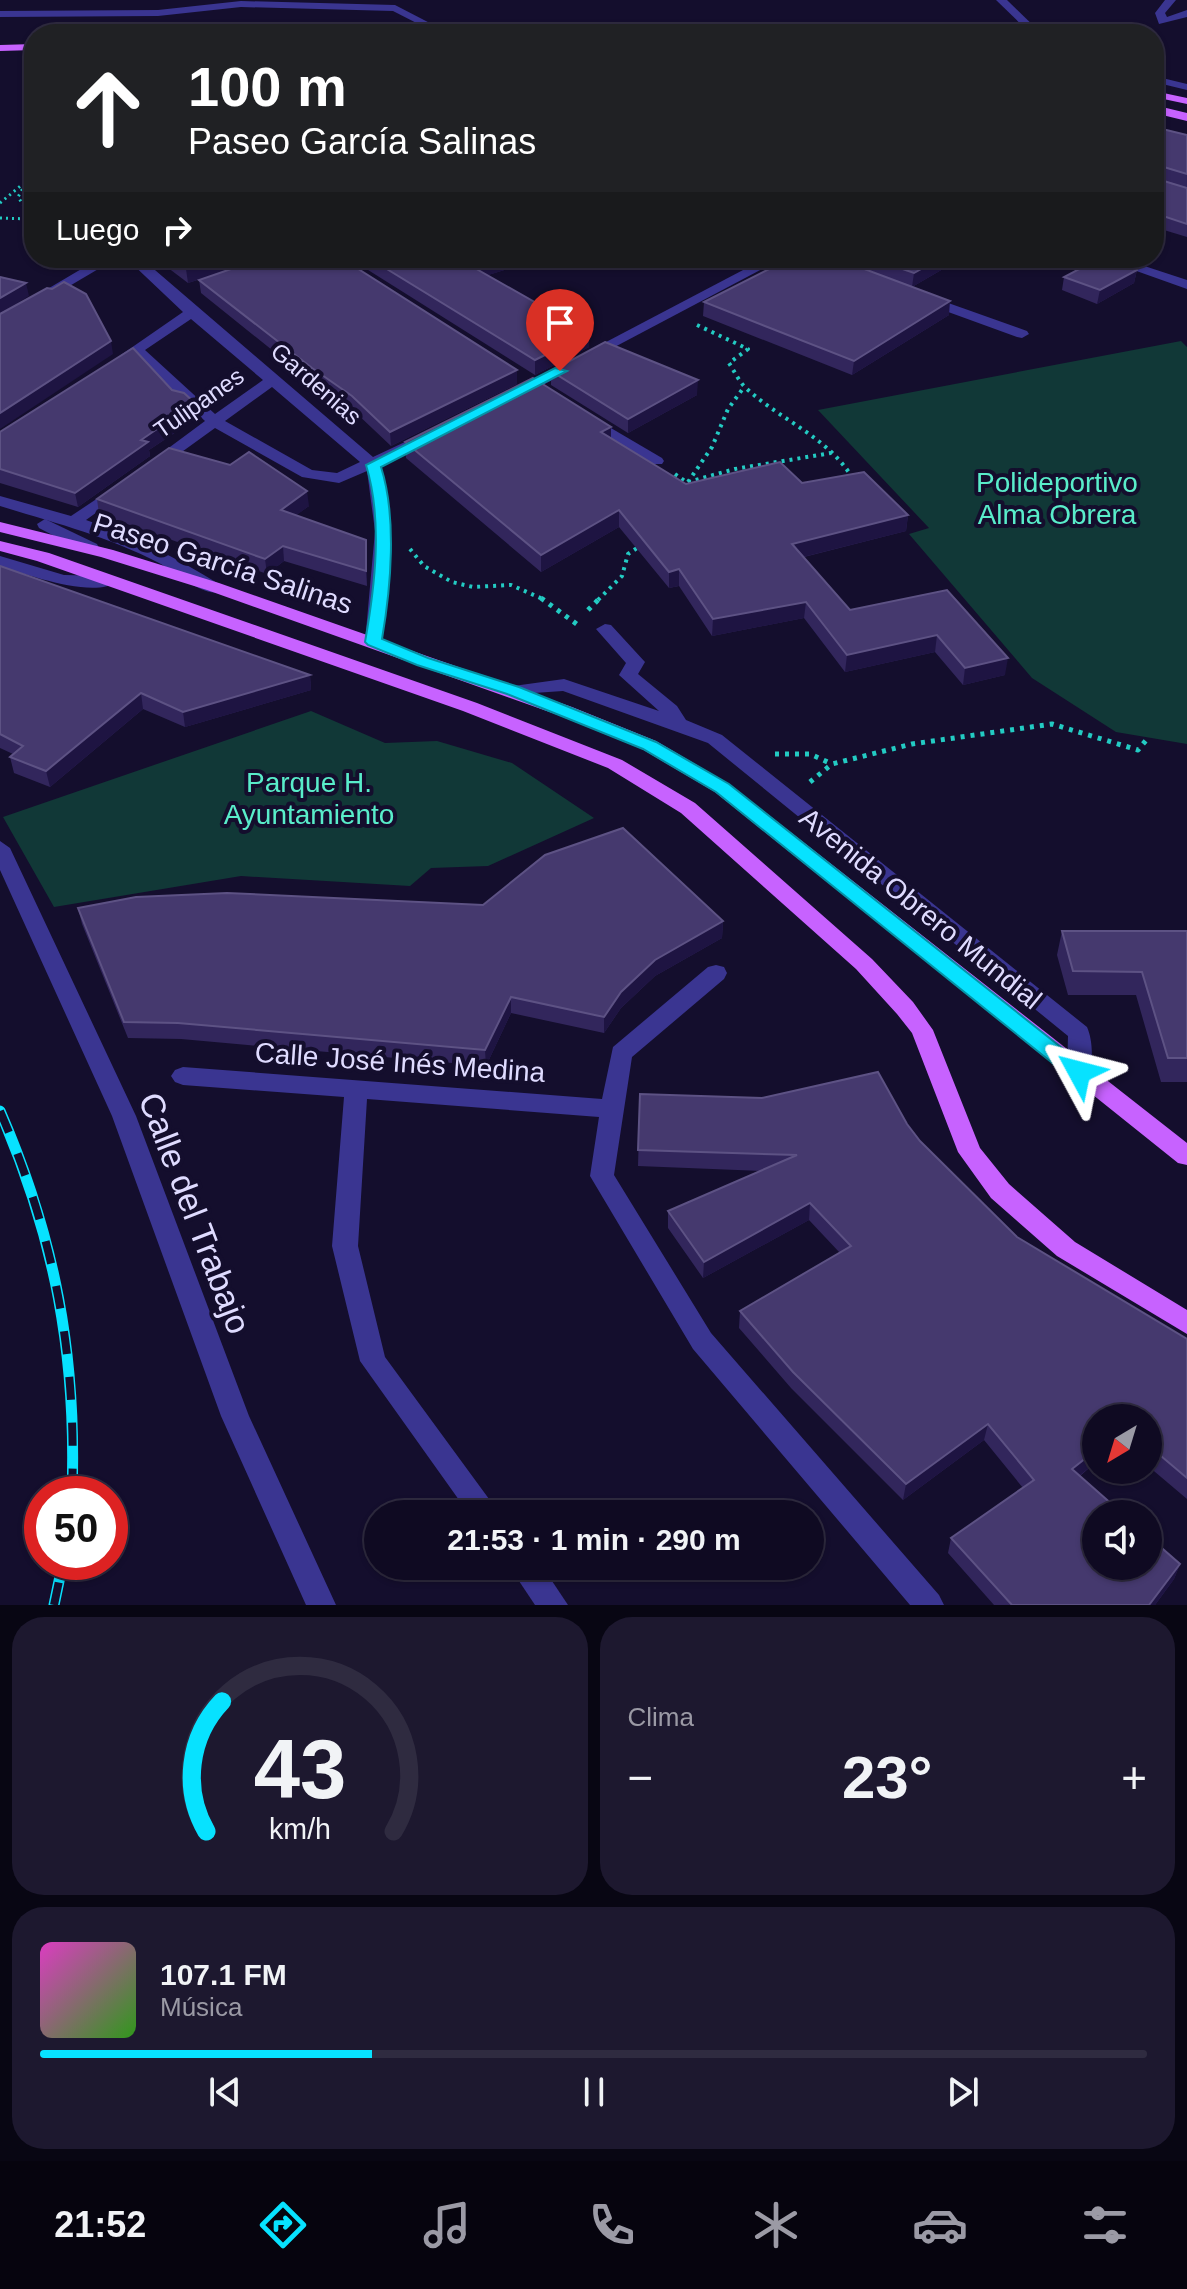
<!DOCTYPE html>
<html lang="es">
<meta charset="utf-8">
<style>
:root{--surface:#0f0a22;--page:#1d182f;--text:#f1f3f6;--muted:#9b9aa5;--line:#2f2b40;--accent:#07e2ff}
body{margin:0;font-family:Helvetica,sans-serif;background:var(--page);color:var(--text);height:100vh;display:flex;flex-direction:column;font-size:30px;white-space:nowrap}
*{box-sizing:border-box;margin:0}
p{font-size:26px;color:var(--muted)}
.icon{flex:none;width:44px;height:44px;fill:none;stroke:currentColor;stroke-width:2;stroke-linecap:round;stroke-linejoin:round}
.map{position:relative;height:1605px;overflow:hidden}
.drawer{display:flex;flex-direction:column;gap:12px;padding:12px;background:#080613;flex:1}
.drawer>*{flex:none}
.guide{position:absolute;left:24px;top:24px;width:1140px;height:244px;border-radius:32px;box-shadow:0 2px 6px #0004,0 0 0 2px var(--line);background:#202124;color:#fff;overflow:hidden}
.needle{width:52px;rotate:218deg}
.buttons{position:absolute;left:1082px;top:1404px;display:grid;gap:16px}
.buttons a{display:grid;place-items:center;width:80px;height:80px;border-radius:50%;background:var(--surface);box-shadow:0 2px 6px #0004,0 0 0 2px var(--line);font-size:40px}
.speed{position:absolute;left:24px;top:1476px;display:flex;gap:16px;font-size:40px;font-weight:700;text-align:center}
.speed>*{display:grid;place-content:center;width:104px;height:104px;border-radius:50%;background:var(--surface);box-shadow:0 2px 6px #0004,0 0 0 2px var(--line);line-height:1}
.speed .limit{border:12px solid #d22;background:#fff;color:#111}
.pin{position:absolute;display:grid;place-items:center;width:68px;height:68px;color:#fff;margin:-82px -34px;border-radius:50% 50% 50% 0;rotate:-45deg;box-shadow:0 0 8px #0007}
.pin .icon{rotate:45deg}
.me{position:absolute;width:88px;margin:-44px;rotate:308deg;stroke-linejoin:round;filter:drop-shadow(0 0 6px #0008)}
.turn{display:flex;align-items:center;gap:28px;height:168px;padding:0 32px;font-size:36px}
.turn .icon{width:104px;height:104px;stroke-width:2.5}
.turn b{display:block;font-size:56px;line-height:68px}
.then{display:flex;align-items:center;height:76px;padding:0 32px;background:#0003;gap:16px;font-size:30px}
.big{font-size:60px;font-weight:700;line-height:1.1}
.drawer .tile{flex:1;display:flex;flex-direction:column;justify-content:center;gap:12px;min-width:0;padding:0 28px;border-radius:32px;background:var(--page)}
.drawer .dial{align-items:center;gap:0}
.dial svg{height:208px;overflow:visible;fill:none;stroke:var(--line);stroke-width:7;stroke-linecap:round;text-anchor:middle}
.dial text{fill:var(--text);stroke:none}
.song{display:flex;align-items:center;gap:24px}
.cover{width:96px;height:96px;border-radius:12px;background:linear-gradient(135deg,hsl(310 70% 55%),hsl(110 70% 35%))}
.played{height:8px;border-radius:4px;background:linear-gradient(90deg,var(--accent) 30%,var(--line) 30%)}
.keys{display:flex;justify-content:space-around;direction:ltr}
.heat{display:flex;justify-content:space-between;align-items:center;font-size:44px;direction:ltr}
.drawer .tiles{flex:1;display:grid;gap:12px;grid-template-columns:1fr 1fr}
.tile:last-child{grid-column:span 2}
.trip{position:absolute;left:364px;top:1500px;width:460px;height:80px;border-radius:40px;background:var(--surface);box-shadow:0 2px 6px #0004,0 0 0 2px var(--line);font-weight:700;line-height:80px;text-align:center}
.menu{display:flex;height:128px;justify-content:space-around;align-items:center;background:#06040e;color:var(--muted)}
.menu .icon{width:56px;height:56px}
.menu .active{color:var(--accent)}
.menu b{font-size:36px;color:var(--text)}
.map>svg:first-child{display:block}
</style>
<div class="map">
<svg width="1187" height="1605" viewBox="0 0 1187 1605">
<rect width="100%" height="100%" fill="#140e2d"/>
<!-- green -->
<g fill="#113837">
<path d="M 1181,341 L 1187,347 L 1187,744 L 1116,732 L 1032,678 L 909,534 L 929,528 L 818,410 Z"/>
<path d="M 311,711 L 385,743 L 437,741 L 512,763 L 594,818 L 488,866 L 431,868 L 410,886 L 241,876 L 54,907 L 3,817 Z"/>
</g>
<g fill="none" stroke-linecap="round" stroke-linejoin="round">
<!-- path-far2 -->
<g stroke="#23cbc3" stroke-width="3" stroke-dasharray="2 4" stroke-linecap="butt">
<path d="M 34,177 L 28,179 L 18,197 L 34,221"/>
<path d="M 0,203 L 24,183"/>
<path d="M 0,218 L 31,219"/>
</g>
<!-- path-far1 -->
<g stroke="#23cbc3" stroke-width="4" stroke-dasharray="3 5" stroke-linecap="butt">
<path d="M 697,325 L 748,349 L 729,363 C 735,372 739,382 747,389 C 782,421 826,436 852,477"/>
<path d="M 675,474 L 693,487"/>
<path d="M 688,482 L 735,469 L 831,453"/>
<path d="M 688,482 L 712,447 L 728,409 L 744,387"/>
<path d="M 410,549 L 424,566 L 452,582 L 473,587 L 511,585 L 545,600"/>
<path d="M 598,600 L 622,576 L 628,554 L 640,546"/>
</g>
<!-- path -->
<g stroke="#23cbc3" stroke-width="5" stroke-dasharray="4 6" stroke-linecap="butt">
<path d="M 541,598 L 578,625"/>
<path d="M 588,610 L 600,598"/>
<path d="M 775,754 L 810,754 L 832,764"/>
<path d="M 810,782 L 832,764 L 912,744 L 1052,724 L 1138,750 L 1148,738"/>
</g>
<!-- minor -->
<g fill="#3a3591" fill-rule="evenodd">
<path d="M 996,0 L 1007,0 L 1042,34 L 1031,34 Z"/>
<path d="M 1165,0 L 1176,0 L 1165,13 L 1167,17 L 1187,10 L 1187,17 L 1159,24 L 1155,13 Z"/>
<path d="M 241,1 L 395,5 L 451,34 L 438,34 L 393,11 L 241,7 L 158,16 L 0,17 L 0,11 L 158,10 Z"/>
<path d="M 1154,76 L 1187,84 L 1187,90 L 1154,82 Z"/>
<path d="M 100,258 L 117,258 L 0,327 L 0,317 Z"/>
<path d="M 126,258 L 141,258 L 373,457 L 422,434 L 434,434 L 436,437 L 381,465 L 391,531 L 388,598 L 380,646 L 368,646 L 365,642 L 375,531 L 367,471 L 339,483 L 302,477 L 215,428 L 161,467 L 149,467 L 147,464 L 205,421 L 135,357 L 125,361 L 118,357 L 183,312 ZM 191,319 L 263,380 L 215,414 L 145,350 ZM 272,387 L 360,462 L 337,473 L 312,470 L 225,421 Z"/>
<path d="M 766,258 L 783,258 L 522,396 L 512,396 L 509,393 Z"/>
<path d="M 1100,258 L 1120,258 L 1187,280 L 1187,289 Z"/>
<path d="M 923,294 L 1027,331 L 1029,334 L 1022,338 L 1017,337 L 918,301 L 918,295 Z"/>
<path d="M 587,414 L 662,458 L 664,461 L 662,464 L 650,464 L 582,422 L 582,416 Z"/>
<path d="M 119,484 L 127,489 L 125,492 L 86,520 C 133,536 177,558 219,584 L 222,588 L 219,592 C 201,596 174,571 159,563 C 107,536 55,523 0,506 L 0,496 L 71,516 Z"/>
<path d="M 45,519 L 97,544 L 99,548 L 91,553 L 85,552 L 39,528 L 37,524 Z"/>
<path d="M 0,556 L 64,575 L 108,576 L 117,581 C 96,600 25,574 0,566 Z"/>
<path d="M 605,624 L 611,625 L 645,662 L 638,674 L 677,706 L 686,720 L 722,735 L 1087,1027 C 1093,1040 1094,1066 1087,1078 L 1079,1081 L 1071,1078 L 1067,1072 L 1068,1036 L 708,743 L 563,691 L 506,695 L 504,691 L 506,687 L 564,679 L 659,711 L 619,675 L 626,663 L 596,629 Z"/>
<path d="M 0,841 L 10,848 L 136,1116 L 249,1416 L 336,1605 L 306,1605 L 221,1416 L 112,1116 L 0,870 Z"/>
<path d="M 716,965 L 724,967 L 727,973 L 724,979 L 632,1057 L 614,1175 L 711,1333 L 939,1595 L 944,1605 L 910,1605 L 693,1349 L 590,1176 L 599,1117 L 367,1099 L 358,1246 L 385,1357 L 500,1514 L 469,1514 L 360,1361 L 332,1246 L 344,1097 L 183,1085 L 175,1082 L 171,1076 L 175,1070 L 183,1067 L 602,1099 L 613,1047 L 708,967 Z"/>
<path d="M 509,1566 L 542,1566 L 568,1605 L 535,1605 Z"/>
</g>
<!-- major -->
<g fill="#c762ff" fill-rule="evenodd">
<path d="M 426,31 L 699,31 L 704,34 L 421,34 Z"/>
<path d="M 34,44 L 34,50 L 0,51 L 0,45 Z"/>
<path d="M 1154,91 L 1187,98 L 1187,104 L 1154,97 Z"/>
<path d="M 1154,105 L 1187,113 L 1187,121 L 1154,113 Z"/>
<path d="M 0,522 L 113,550 L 219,583 L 572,707 L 656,741 L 729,784 L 1187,1143 L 1187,1165 L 1178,1163 L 715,792 L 642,749 L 558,715 L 207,590 L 101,557 L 0,532 Z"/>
<path d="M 0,541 L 49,553 L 477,703 L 622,760 L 695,803 L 872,959 L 913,1002 L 933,1030 L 980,1148 L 1009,1184 L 1075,1242 L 1187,1310 L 1187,1334 L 1057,1256 L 991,1198 L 958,1152 L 912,1033 L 897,1014 L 856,969 L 681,813 L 608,768 L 463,711 L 37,561 L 0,551 Z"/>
</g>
<!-- rail casing -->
<g stroke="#07e2ff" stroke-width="11">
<g id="rail">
<path d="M 0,1111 C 55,1238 77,1356 72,1494"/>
<path d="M 54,1605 L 63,1562"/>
</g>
</g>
<!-- rail -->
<use href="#rail" stroke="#140e2d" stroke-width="8" stroke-dasharray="23" stroke-linecap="butt"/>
</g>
<!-- wall -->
<g fill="#32265c">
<path d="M 1154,127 L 1187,135 L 1187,237 L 1154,227 Z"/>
<path d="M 155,258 L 341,258 L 517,370 L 517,384 L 391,446 L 354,411 L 313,383 L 201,293 L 199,280 L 228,270 L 188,283 Z"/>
<path d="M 349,258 L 514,258 L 514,267 L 488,275 L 589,347 L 535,375 Z"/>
<path d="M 791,258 L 1001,258 L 986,267 L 962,258 L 912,287 L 949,315 L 852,375 L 703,316 L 704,302 Z"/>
<path d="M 1137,270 L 1134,283 L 1097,304 L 1062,290 L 1064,277 Z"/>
<path d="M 551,371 L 697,395 L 628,433 L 551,385 Z"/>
<path d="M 197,418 L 149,450 L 150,456 L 78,507 L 0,483 L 0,432 Z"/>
<path d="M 611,427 L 611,438 L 686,484 L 802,483 L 908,515 L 906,531 L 804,557 L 850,610 L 947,590 L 1005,675 L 963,685 L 935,652 L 845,672 L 804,618 L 712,636 L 679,586 L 669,588 L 619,527 L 541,572 L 406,458 L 405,442 Z"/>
<path d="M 97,499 L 309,506 L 296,515 L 367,555 L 367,586 L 284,561 L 267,574 L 99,514 Z"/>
<path d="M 0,566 L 310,675 L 311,690 L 185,727 L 143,709 L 50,787 L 14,773 L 10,757 L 13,754 L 0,748 Z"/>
<path d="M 78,908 L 723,921 L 722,938 L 655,976 L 621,1008 L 604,1033 L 511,1013 L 486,1066 L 181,1039 L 128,1038 L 82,924 Z"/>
<path d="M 1062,931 L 1187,931 L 1187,1082 L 1161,1082 L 1136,995 L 1068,995 L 1057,955 Z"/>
<path d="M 640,1094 L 907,1124 L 920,1141 L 1017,1237 L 1187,1339 L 1187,1499 L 1148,1466 L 1148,1418 L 1096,1418 L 1096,1462 L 1080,1476 L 1180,1564 L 1174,1579 L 1155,1605 L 994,1605 L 948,1553 L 951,1538 L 1023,1488 L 984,1440 L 903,1500 L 791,1388 L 739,1328 L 740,1311 L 840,1253 L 809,1220 L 703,1278 L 668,1228 L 668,1211 L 762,1171 L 638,1166 Z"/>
</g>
<!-- shaded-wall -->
<g fill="#1e1442">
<path d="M 222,258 L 264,258 L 188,283 L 186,269 Z"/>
<path d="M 499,258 L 514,258 L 514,267 L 473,280 L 473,267 Z"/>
<path d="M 941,258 L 962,258 L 912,287 L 914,273 Z"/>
<path d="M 987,258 L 1001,258 L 986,267 Z"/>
<path d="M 1137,270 L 1134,283 L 1097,304 L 1100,290 Z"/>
<path d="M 26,283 L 29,296 L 0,314 L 0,298 Z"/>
<path d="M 950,301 L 949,315 L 852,375 L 854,361 Z"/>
<path d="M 589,333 L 589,347 L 535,375 L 535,360 Z"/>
<path d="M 111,341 L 113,354 L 0,429 L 0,413 Z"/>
<path d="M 517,370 L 517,384 L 391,446 L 390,432 Z"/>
<path d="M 698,380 L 697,395 L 628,433 L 628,419 Z"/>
<path d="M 195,403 L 197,418 L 149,450 L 150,456 L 78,507 L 75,493 L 141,440 Z"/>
<path d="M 611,427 L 611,443 L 601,432 Z"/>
<path d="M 307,491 L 309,506 L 283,525 L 281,510 Z"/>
<path d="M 619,510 L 619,527 L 541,572 L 541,555 Z"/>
<path d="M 908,515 L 906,531 L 791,560 L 792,544 Z"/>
<path d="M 366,540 L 367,555 L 367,586 L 366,571 Z"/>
<path d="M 283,546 L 284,561 L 267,574 L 265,559 Z"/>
<path d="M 679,569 L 679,586 L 669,588 L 669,572 Z"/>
<path d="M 806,602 L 804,618 L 712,636 L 713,619 Z"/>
<path d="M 937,635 L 935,652 L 845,672 L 847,655 Z"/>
<path d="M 1008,658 L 1005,675 L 963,685 L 965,668 Z"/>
<path d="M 310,675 L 311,690 L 185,727 L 183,712 Z"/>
<path d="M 141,693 L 143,709 L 50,787 L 46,771 Z"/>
<path d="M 723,921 L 722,938 L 655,976 L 621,1008 L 604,1033 L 604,1017 L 621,992 L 655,960 Z"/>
<path d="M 511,997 L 511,1013 L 486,1066 L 485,1050 Z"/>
<path d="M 810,1203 L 809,1220 L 703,1278 L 704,1262 Z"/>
<path d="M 988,1424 L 984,1440 L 903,1500 L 906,1484 Z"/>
<path d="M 1096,1450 L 1096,1462 L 1068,1485 L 1072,1469 Z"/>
<path d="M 1180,1564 L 1174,1579 L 1155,1605 L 1149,1605 Z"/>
</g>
<!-- building -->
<g fill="#45396e" stroke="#5d5284" stroke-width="2">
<path d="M 1154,127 L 1187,135 L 1187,174 L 1157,165 L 1154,168 Z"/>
<path d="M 1154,178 L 1187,188 L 1187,224 L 1154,213 Z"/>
<path d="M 171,258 L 222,258 L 186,269 Z"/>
<path d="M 263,258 L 341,258 L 517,370 L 390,432 L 352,396 L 312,368 L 199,280 Z"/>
<path d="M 369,258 L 499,258 L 473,267 L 589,333 L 535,360 Z"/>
<path d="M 791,258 L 835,258 L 950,301 L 854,361 L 704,302 Z"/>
<path d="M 870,258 L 941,258 L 914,273 Z"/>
<path d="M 1100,258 L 1131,258 L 1133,259 L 1137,270 L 1100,290 L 1064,277 Z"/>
<path d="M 0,277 L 26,283 L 0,298 Z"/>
<path d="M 64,282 L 86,294 L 111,341 L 0,413 L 0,314 L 47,288 L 52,289 Z"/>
<path d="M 605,342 L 698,380 L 628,419 L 551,371 Z"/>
<path d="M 133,348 L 172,390 L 184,393 L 195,403 L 141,440 L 148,442 L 75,493 L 0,469 L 0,432 Z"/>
<path d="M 533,378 L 611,427 L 601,432 L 686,484 L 780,462 L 802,483 L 864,472 L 908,515 L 792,544 L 850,610 L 947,590 L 1008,658 L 965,668 L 937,635 L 847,655 L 806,602 L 713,619 L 679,569 L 669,572 L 619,510 L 541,555 L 405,442 Z"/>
<path d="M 169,448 L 230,465 L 249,452 L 307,491 L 281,510 L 366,540 L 366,571 L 283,546 L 265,559 L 97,499 Z"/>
<path d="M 0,566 L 310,675 L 183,712 L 141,693 L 46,771 L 10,757 L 23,746 L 0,734 Z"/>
<path d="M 623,828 L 723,921 L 655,960 L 621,992 L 604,1017 L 511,997 L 485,1050 L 178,1023 L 124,1022 L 78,908 L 136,897 L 227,893 L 483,905 L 545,855 Z"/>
<path d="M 1062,931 L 1187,931 L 1187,1058 L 1168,1058 L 1142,972 L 1073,971 Z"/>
<path d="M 878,1072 L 907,1124 L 920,1141 L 1017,1237 L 1187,1339 L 1187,1478 L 1148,1445 L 1148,1418 L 1096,1418 L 1096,1450 L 1072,1469 L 1123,1514 L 1096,1514 L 1096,1566 L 1148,1566 L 1148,1536 L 1180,1564 L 1149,1605 L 1012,1605 L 951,1538 L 1034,1480 L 988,1424 L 906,1484 L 793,1372 L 740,1311 L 851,1246 L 810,1203 L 704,1262 L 668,1211 L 797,1155 L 638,1150 L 640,1094 L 762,1098 Z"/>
</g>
<!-- route -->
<path fill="#07e2ff" stroke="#0593a6" stroke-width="2" d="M 555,368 L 567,371 L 381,467 C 397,517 391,587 382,639 L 428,658 L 519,687 L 656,742 L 729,784 L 1086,1067 L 1089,1072 L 1086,1078 L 1071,1078 L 716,792 L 643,749 L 507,694 L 417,665 L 368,645 L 365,642 C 375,586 383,520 366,465 Z"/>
<g text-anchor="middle" stroke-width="8" stroke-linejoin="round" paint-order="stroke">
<!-- far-street labels -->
<g font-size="24" fill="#dfdbff" stroke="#140e2d">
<text transform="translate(316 384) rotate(41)" y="8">Gardenias</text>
<text transform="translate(199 403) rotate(-35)" y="8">Tulipanes</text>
</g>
<!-- park labels -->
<g font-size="28" fill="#59edca" stroke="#140e2d">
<text x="1057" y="492">Polideportivo<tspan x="1057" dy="32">Alma Obrera</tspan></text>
<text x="309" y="792">Parque H.<tspan x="309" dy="32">Ayuntamiento</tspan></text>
</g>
<!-- street labels -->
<g font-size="28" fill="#dfdbff" stroke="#140e2d">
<text transform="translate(223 563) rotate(18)" y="10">Paseo García Salinas</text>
<text transform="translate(921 908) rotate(39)" y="10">Avenida Obrero Mundial</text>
<text transform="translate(400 1062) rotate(4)" y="10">Calle José Inés Medina</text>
</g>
<!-- near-street labels -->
<g font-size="34" fill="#dfdbff" stroke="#140e2d">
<text transform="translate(195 1213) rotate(69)" y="12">Calle del Trabajo</text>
</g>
</g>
</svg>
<div class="buttons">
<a><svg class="needle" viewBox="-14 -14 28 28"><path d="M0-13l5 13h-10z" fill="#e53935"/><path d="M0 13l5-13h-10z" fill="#9b9aa5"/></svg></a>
<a><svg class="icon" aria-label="sound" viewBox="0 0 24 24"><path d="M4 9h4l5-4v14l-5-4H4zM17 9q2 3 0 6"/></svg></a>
</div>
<div class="speed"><div class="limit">50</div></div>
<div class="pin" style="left:560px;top:371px;background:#d93025"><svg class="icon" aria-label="arrive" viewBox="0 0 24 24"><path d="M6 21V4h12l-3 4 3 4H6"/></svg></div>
<svg class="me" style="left:1079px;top:1072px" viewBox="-20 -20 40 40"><path d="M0-17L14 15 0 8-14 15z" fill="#07e2ff" stroke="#fff" stroke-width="4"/></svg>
<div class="trip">21:53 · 1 min · 290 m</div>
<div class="guide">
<div class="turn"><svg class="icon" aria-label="ahead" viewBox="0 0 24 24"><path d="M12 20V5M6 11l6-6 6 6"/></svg><div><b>100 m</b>Paseo García Salinas</div></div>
<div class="then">Luego<svg class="icon" aria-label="right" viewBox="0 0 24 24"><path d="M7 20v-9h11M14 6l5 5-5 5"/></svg></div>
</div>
</div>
<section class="drawer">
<div class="tiles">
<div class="tile dial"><svg viewBox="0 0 100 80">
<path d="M14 69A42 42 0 1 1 86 69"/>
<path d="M14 69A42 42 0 0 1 20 19" stroke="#07e2ff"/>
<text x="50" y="56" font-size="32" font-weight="700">43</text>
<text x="50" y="72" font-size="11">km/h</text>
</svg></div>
<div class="tile"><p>Clima</p>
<div class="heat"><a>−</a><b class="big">23°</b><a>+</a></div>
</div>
<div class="tile">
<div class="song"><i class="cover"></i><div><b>107.1 FM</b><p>Música</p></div></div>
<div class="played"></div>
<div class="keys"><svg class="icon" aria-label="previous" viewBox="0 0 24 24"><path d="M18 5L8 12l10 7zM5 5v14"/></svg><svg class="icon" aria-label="pause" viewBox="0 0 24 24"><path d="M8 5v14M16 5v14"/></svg><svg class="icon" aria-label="next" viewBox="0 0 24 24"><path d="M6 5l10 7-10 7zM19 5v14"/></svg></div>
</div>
</div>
</section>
<nav class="menu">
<b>21:52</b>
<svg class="icon active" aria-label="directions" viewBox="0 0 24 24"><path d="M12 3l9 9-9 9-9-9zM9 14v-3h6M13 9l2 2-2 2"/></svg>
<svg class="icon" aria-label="music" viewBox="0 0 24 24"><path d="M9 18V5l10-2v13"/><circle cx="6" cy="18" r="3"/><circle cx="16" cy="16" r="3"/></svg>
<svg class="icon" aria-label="phone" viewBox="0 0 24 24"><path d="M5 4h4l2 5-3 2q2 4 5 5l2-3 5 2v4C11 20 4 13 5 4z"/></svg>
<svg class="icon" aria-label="climate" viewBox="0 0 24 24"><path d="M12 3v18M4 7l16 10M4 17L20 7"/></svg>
<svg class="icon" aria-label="car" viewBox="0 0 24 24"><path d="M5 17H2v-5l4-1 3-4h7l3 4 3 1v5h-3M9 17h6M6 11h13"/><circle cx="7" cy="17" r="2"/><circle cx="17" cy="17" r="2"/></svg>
<svg class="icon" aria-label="filters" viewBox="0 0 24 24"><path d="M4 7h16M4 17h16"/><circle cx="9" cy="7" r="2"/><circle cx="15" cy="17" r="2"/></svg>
</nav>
